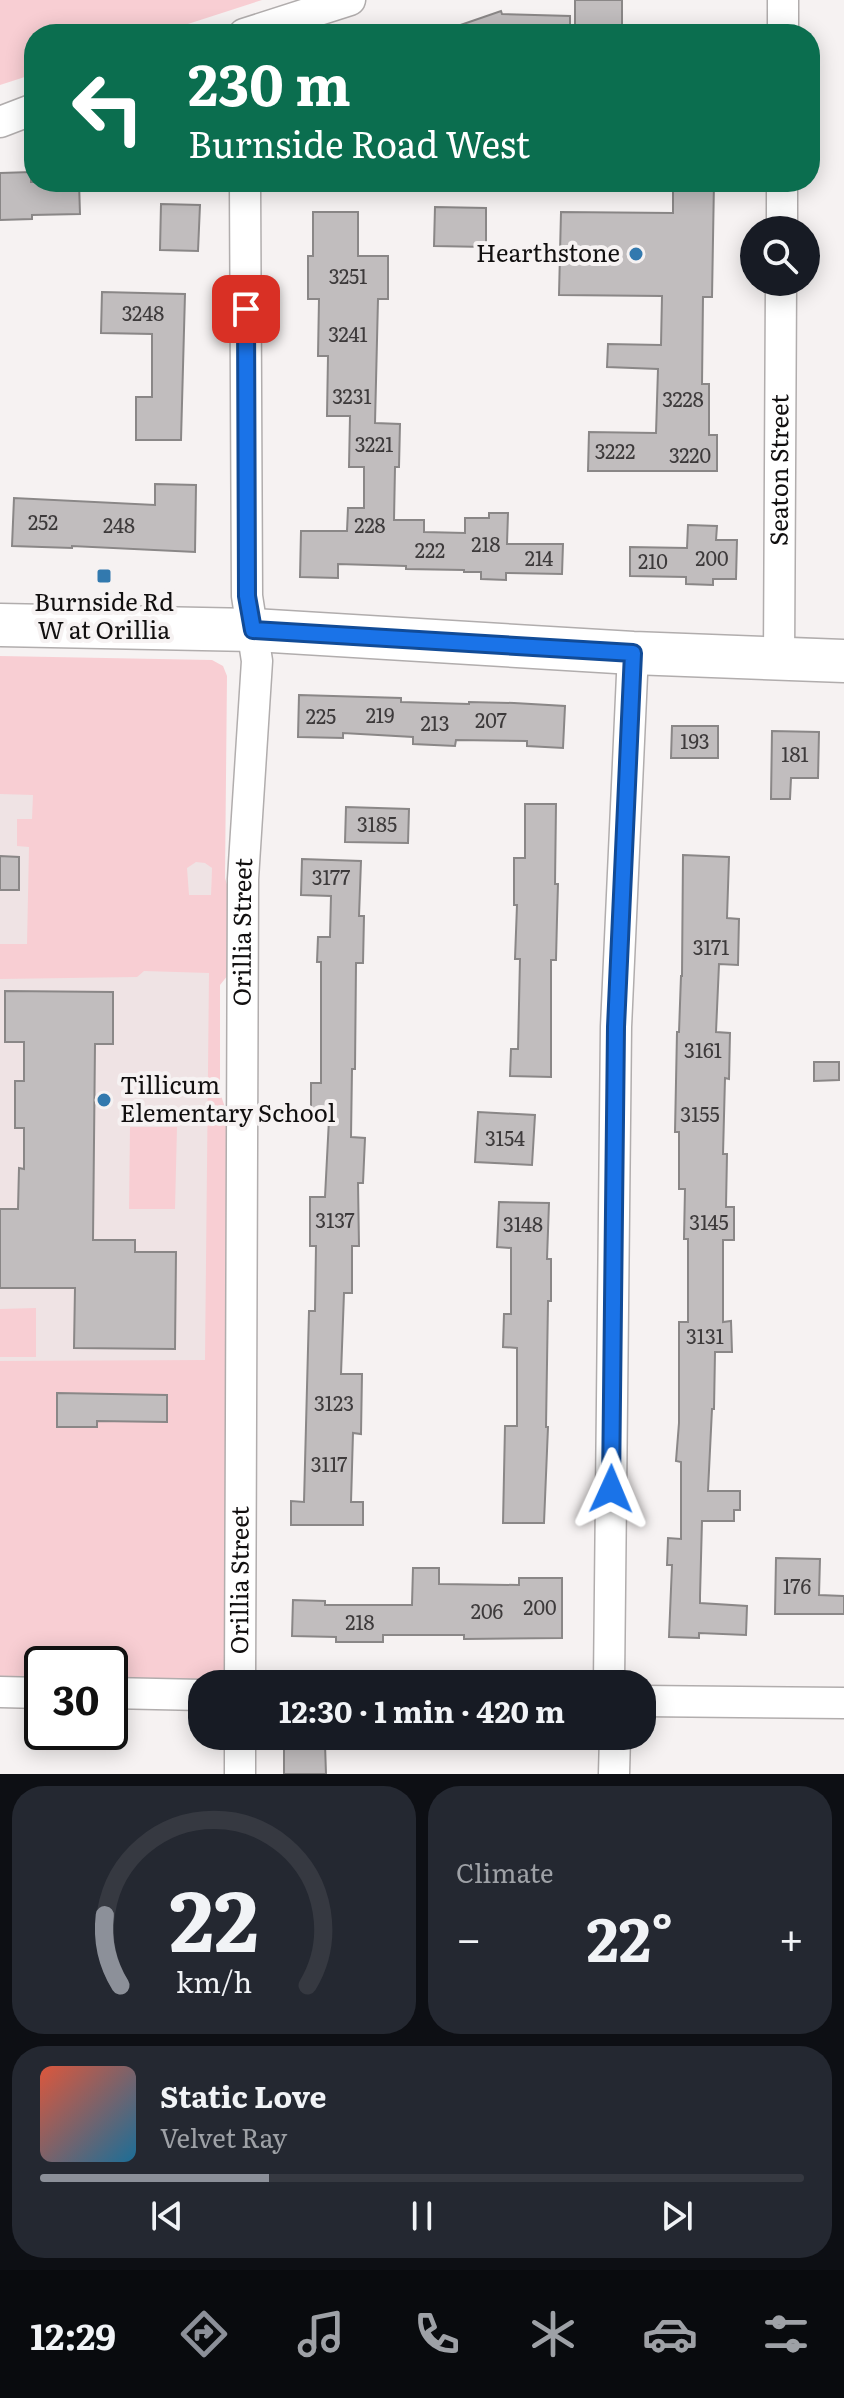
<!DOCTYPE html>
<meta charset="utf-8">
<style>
:root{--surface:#171b24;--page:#242831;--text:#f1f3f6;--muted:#9ea1a6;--line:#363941;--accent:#8c9099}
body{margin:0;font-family:Literata,serif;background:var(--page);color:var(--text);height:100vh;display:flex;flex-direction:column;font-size:30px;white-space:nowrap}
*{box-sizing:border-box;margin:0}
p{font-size:26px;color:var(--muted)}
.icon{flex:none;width:44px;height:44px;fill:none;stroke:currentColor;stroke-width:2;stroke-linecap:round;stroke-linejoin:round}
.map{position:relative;height:1774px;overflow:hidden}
.sheet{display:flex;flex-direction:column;gap:12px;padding:12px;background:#0d0f14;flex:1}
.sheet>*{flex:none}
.banner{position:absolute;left:24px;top:24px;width:796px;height:168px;border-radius:32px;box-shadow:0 4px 20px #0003;background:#0b6e4f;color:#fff;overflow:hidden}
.controls{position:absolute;left:740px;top:216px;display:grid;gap:16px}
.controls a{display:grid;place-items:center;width:80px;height:80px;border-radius:50%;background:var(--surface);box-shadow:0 4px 20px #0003;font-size:40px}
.speed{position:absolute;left:24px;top:1646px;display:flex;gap:16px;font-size:40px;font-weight:700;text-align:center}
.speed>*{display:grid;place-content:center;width:104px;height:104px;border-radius:50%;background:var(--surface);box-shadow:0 4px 20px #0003;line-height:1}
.speed .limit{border:4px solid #111;border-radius:12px;background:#fff;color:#111}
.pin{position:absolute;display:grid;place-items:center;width:68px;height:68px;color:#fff;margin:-34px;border-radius:16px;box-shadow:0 4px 12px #0006}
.me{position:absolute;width:88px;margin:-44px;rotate:1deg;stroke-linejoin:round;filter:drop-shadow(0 0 6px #0008)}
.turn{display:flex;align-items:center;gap:28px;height:168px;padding:0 32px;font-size:36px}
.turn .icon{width:104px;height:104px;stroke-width:2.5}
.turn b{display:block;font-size:56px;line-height:68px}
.big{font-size:60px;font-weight:700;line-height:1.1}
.sheet .card{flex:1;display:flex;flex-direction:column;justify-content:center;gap:12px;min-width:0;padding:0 28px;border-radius:32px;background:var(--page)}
.sheet .dial{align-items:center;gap:0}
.dial svg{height:208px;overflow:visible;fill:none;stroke:var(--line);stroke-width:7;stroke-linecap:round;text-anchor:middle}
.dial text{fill:var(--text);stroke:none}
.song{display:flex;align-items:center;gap:24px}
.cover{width:96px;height:96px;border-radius:12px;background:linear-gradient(135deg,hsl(10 70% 55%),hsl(200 70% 35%))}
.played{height:8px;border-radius:4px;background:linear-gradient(90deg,var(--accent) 30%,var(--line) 30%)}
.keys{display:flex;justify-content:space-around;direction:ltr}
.heat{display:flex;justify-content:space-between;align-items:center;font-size:44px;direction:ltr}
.sheet .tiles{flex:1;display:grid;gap:12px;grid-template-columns:1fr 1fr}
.card:last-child{grid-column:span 2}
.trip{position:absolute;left:188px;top:1670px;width:468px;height:80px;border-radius:32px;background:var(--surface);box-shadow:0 4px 20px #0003;font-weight:700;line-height:80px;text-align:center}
.tab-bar{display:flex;height:128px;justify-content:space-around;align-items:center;background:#090b0e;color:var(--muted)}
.tab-bar .icon{width:56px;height:56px}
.tab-bar .selected{color:var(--accent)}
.tab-bar b{font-size:36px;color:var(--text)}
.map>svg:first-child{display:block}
</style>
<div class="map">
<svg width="844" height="1774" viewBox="0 0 844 1774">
<rect width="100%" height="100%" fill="#f6f2f2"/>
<!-- built -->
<path fill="#efe3e4" d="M 0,657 L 212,868 L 202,1659 L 0,1656 Z"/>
<!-- green -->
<g fill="#f8ced3" fill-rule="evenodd">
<path d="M 0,0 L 262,0 L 157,34 L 34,34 L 34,74 L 0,85 Z"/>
<path d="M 0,656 L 212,660 L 223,666 L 227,676 L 225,878 L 232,901 L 228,975 L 220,985 L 220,1093 L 233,1130 L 228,1664 L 225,1672 L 199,1684 L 110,1682 L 110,1664 L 42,1664 L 42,1681 L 0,1681 L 0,1361 L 205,1360 L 209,973 L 144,971 L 137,977 L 0,979 L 0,944 L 27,944 L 29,847 L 17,846 L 17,819 L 32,819 L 33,795 L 0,794 ZM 196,862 L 205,863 L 212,868 L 211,895 L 189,895 L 187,868 Z"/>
<path d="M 130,1127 L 177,1127 L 175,1209 L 129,1209 Z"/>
<path d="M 36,1308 L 36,1357 L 0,1357 L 0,1309 Z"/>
</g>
<!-- building -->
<g fill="#c1bdbe" stroke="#8a8787" stroke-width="2">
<rect x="575" y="0" width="47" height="30"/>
<path d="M 501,11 L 502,14 L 570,16 L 570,34 L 443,34 L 443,31 Z"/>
<path d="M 31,172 L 31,182 L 79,182 L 80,214 L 32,215 L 32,219 L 0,220 L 0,173 Z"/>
<path d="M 673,182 L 714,182 L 712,297 L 703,297 L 702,384 L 709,384 L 709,435 L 717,435 L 717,471 L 588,471 L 589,432 L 656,433 L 658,369 L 607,367 L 608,344 L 661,345 L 662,296 L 559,295 L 561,212 L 673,213 Z"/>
<path d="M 161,204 L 200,205 L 198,251 L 160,250 Z"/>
<path d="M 435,207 L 486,208 L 486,247 L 434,246 Z"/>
<path d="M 313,212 L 358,212 L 358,256 L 388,256 L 388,299 L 378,299 L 375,423 L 400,424 L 399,467 L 395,467 L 394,520 L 424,520 L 424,532 L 465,533 L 465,518 L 489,518 L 489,513 L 508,513 L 507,544 L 563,544 L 562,574 L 506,573 L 506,580 L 481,579 L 481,572 L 464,572 L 464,570 L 406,569 L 406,566 L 338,564 L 338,578 L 300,577 L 301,531 L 347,531 L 348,508 L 364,508 L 364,467 L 349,467 L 350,416 L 327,416 L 328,356 L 318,356 L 319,299 L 308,299 L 308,256 L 313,256 Z"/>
<path d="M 102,292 L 185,294 L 181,440 L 136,440 L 136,397 L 152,397 L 152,334 L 101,333 Z"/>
<path d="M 155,484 L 196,485 L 195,552 L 72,546 L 72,548 L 12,546 L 14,498 L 155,505 Z"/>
<path d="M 688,525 L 717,526 L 716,540 L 737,540 L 736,579 L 713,579 L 713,585 L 686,584 L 686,577 L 630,576 L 630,547 L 687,548 Z"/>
<path d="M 299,695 L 401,698 L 401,702 L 469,704 L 469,702 L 514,703 L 565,706 L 563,748 L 527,746 L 527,741 L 456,740 L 455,746 L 413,744 L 413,737 L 343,733 L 343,738 L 298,737 Z"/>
<path d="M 672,726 L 718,726 L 718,758 L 671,758 Z"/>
<path d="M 772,731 L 819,732 L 818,778 L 791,778 L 790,799 L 771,799 Z"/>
<path d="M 525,804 L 556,804 L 555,884 L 558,884 L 557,919 L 556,960 L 551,960 L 551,1077 L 510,1076 L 511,1049 L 518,1049 L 520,959 L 515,959 L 517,905 L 514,905 L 514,858 L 525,858 Z"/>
<path d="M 346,807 L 409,809 L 408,843 L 345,842 Z"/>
<path d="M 683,855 L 729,857 L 727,918 L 739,919 L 738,965 L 719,964 L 716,1032 L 730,1033 L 729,1079 L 725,1078 L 723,1154 L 727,1154 L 726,1207 L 734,1207 L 734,1240 L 723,1240 L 723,1322 L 731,1321 L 732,1352 L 715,1352 L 714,1409 L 712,1409 L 708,1491 L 740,1491 L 740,1510 L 734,1510 L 734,1521 L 702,1521 L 700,1596 L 700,1603 L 747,1606 L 746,1635 L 699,1633 L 699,1638 L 669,1637 L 672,1565 L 667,1565 L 668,1538 L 681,1539 L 681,1462 L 676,1461 L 679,1423 L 679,1322 L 688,1322 L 688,1239 L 684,1239 L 685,1189 L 679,1189 L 679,1132 L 675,1132 L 677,1032 L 679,1032 L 681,976 L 682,976 Z"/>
<path d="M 0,856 L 19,857 L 19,890 L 0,890 Z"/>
<path d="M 302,859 L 361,861 L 359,916 L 364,916 L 363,963 L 356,963 L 355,1069 L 352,1069 L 351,1137 L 365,1138 L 363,1183 L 358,1183 L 359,1246 L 352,1246 L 352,1293 L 344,1293 L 341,1374 L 362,1374 L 361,1434 L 353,1433 L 351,1502 L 363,1502 L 363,1525 L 291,1525 L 291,1501 L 304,1502 L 309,1311 L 315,1311 L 316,1246 L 310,1246 L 310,1197 L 325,1197 L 329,1119 L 311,1119 L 311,1083 L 321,1083 L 321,962 L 317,962 L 318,937 L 330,937 L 331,896 L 301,895 Z"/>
<path d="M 5,991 L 113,992 L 113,1044 L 95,1044 L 93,1240 L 135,1240 L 135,1252 L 176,1252 L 175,1349 L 74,1348 L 75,1288 L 0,1288 L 0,1209 L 18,1209 L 19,1168 L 24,1169 L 24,1128 L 15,1128 L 15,1081 L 24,1081 L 24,1042 L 5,1042 Z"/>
<path d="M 814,1062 L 839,1062 L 839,1080 L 814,1081 Z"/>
<path d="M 478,1112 L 535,1115 L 532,1165 L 475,1162 Z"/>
<path d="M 499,1202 L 549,1203 L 547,1259 L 551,1259 L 551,1301 L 548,1301 L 546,1427 L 548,1427 L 544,1523 L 503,1523 L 505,1426 L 517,1426 L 517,1348 L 503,1347 L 504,1314 L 511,1314 L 511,1248 L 497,1247 Z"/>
<path d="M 57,1393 L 167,1395 L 167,1422 L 97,1421 L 97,1427 L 57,1427 Z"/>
<path d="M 776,1558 L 820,1559 L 819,1595 L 844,1596 L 844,1614 L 775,1614 Z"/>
<path d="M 413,1568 L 439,1568 L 439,1584 L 519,1585 L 519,1578 L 562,1578 L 562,1638 L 464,1639 L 464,1635 L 383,1635 L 383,1642 L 336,1642 L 336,1637 L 292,1636 L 293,1600 L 325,1601 L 325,1605 L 412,1605 Z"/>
<path d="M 284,1744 L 325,1744 L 326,1774 L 284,1774 Z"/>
</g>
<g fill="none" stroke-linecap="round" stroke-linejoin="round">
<!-- minor casing -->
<g stroke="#b1adad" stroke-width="33">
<g id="minor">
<path d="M 244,34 L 350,0"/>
<path d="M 783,34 L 783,0"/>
<path d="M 0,122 L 34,109"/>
<path d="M 782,230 L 782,182"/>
<path id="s1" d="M 779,660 L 781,282"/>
<path d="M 609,1682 L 616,1027 L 633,653"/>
<path id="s2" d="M 240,1684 L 243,879 L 257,661 L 247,596 L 245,182"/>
<path d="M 0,1692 L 42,1693"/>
<path d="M 110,1693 L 202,1695"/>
<path d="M 642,1701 L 844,1703"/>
<path d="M 240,1774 L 240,1736"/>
<path d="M 614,1774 L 615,1736"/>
</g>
</g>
<!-- secondary casing -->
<g stroke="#b1adad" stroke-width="45">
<path id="secondary" d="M 0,625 L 253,630 L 633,653 L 844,661"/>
</g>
<!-- minor -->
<use href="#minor" stroke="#fff" stroke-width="30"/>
<!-- secondary -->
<use href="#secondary" stroke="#fff" stroke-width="42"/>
</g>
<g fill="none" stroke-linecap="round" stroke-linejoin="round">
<!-- route casing -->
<g stroke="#114b97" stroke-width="20">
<path id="route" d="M 246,309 L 247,596 L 253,630 L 633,653 L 616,1027 L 611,1489"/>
</g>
<!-- route -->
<use href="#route" stroke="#1a73e8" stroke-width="14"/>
</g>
<!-- markers -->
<g fill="#3279ae" stroke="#f6f2f2" stroke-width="3">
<circle cx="636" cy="254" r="8"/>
<rect x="96" y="568" width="16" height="16" rx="4"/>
<circle cx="104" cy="1100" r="8"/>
</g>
<g text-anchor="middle" stroke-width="8" stroke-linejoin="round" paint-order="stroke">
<!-- number labels -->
<g font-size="20" fill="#3d3a3b">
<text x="348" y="284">3251</text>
<text x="143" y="321">3248</text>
<text x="348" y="342">3241</text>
<text x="352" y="404">3231</text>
<text x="683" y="407">3228</text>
<text x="374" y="452">3221</text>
<text x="615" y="459">3222</text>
<text x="690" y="463">3220</text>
<text x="43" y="530">252</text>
<text x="119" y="533">248</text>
<text x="370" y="533">228</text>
<text x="486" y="552">218</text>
<text x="430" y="558">222</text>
<text x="539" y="566">214</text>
<text x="712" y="566">200</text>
<text x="653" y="569">210</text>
<text x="380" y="723">219</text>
<text x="321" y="724">225</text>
<text x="491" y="728">207</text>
<text x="435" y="731">213</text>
<text x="695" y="749">193</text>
<text x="795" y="762">181</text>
<text x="377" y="832">3185</text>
<text x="331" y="885">3177</text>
<text x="711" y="955">3171</text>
<text x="703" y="1058">3161</text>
<text x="700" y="1122">3155</text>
<text x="505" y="1146">3154</text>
<text x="335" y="1228">3137</text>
<text x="709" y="1230">3145</text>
<text x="523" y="1232">3148</text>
<text x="705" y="1344">3131</text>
<text x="334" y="1411">3123</text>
<text x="329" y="1472">3117</text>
<text x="797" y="1594">176</text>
<text x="540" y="1615">200</text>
<text x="487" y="1619">206</text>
<text x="360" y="1630">218</text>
</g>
<!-- poi labels -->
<g font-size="24" fill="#110f0f" stroke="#f6f2f2" text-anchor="end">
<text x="620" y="262">Hearthstone</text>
<text x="104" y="611" text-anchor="middle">Burnside Rd<tspan x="104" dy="28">W at Orillia</tspan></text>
<text x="120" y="1094" text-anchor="start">Tillicum<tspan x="120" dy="28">Elementary School</tspan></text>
</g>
<!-- street labels -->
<g font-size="24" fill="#110f0f" stroke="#f6f2f2">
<text dy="8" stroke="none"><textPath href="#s1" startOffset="190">Seaton Street</textPath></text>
<text dy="8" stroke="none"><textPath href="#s2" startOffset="752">Orillia Street</textPath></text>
<text dy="8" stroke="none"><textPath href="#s2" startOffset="104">Orillia Street</textPath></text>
</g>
</g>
</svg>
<div class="controls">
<a><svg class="icon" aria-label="search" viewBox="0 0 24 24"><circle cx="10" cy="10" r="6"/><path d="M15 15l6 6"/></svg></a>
</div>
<div class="speed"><div class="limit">30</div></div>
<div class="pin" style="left:246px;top:309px;background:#d93025"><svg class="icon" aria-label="arrive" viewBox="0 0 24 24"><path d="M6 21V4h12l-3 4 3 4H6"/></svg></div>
<svg class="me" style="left:611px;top:1489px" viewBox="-20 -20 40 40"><path d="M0-17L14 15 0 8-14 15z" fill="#1a73e8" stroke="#fff" stroke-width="4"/></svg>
<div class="trip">12:30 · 1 min · 420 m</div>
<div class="banner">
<div class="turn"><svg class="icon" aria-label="left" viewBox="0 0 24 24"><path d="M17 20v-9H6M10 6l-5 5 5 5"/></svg><div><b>230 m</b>Burnside Road West</div></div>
</div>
</div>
<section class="sheet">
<div class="tiles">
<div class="card dial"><svg viewBox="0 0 100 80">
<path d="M14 69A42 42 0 1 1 86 69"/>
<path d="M14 69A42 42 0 0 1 8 42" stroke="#8c9099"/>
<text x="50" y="56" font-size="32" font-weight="700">22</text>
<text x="50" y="72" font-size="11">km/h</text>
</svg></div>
<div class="card"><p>Climate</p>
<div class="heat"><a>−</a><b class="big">22°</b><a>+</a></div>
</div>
<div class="card">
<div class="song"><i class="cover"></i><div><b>Static Love</b><p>Velvet Ray</p></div></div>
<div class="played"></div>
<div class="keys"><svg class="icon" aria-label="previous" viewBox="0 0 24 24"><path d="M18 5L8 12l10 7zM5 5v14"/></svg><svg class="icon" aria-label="pause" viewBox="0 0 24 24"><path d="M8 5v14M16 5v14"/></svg><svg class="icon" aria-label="next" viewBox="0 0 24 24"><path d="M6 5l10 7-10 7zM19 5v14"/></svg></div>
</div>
</div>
</section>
<nav class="tab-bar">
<b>12:29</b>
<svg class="icon selected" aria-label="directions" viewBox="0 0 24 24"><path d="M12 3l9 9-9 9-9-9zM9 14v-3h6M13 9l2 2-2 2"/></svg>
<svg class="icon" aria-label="music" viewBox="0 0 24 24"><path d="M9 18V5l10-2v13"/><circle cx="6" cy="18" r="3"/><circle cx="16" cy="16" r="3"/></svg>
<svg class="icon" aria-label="phone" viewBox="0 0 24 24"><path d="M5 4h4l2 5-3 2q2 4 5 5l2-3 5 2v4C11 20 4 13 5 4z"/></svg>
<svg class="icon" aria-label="climate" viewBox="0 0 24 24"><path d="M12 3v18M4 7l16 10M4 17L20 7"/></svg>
<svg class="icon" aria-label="car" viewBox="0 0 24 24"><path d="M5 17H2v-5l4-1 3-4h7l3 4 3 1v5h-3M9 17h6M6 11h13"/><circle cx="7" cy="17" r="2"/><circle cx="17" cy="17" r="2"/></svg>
<svg class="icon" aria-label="filters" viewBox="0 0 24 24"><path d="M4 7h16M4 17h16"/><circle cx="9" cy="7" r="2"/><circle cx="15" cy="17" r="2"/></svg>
</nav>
